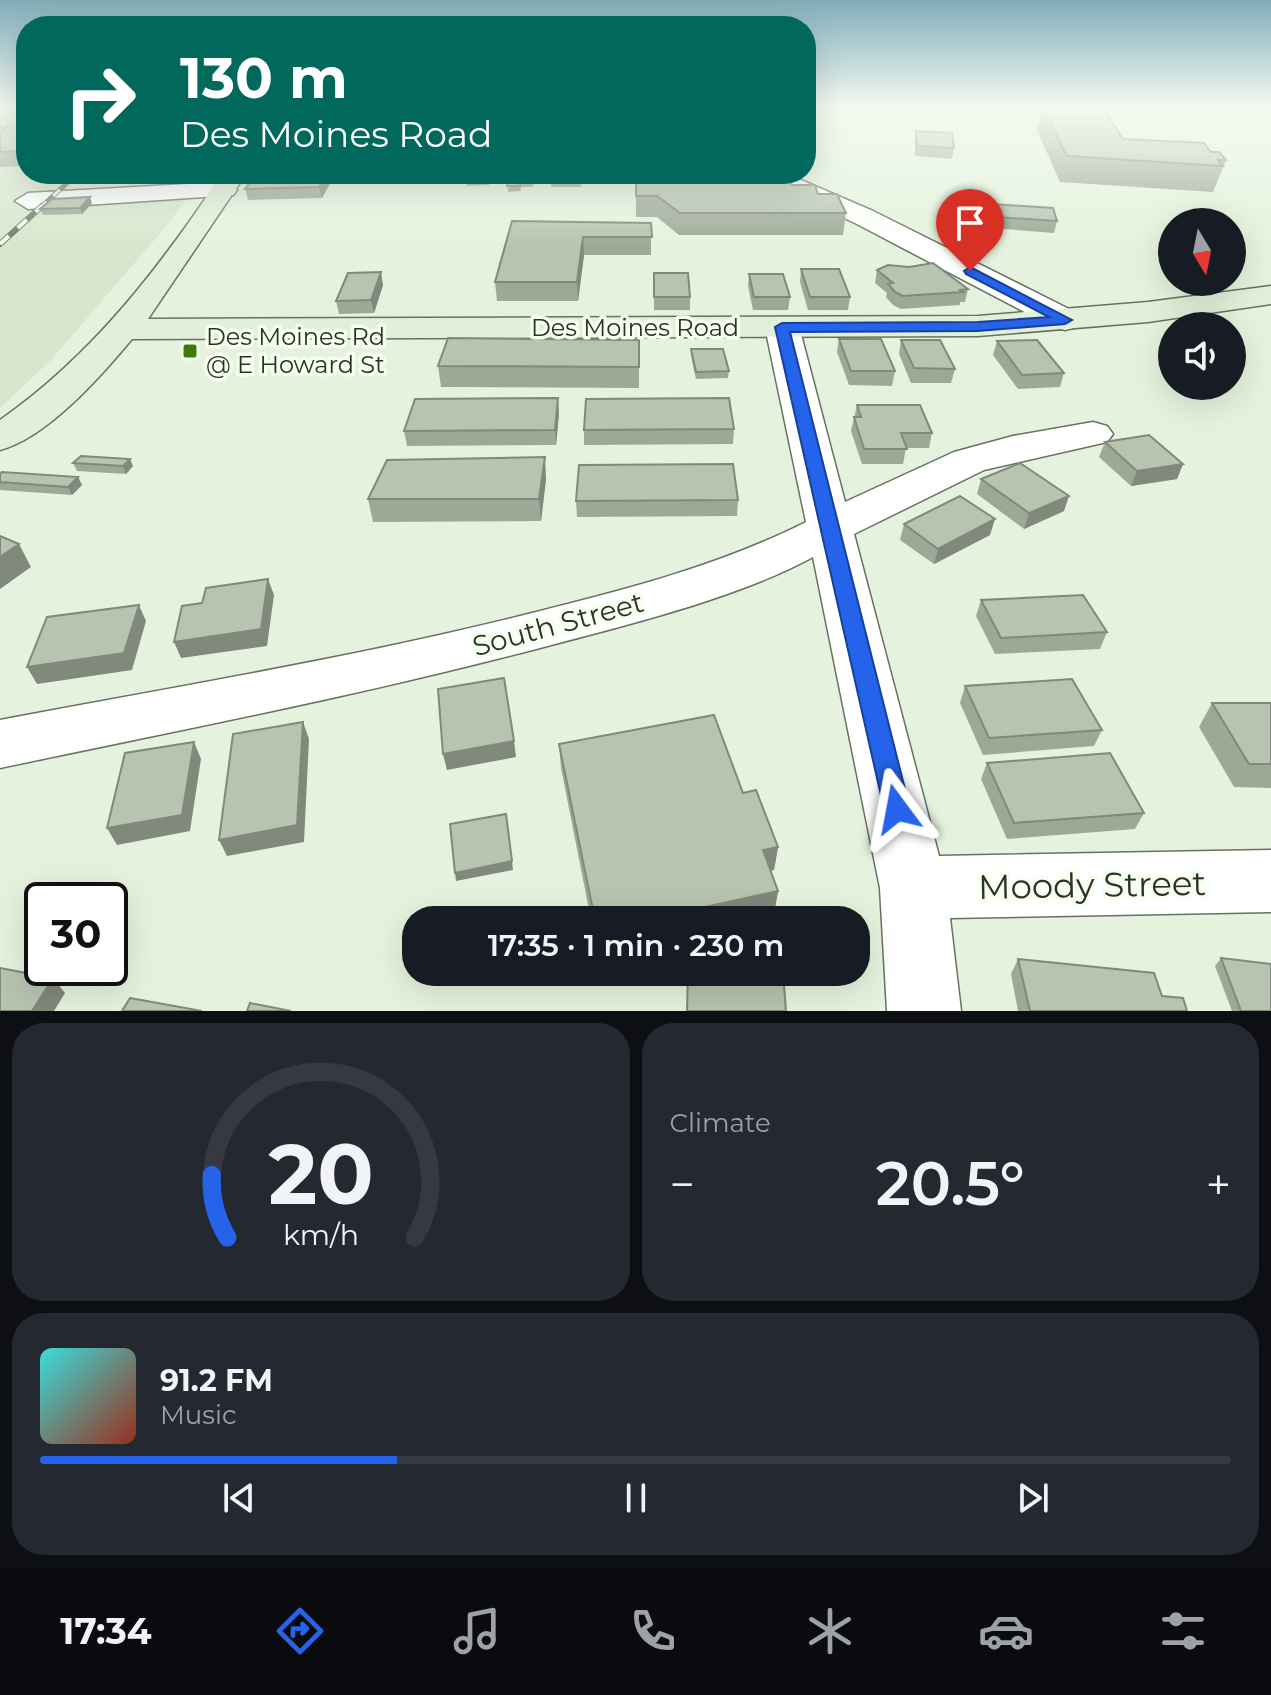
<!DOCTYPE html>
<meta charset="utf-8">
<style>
:root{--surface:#171b24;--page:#242831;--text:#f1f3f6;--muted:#9ea1a6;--line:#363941;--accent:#2563eb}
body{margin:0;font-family:Montserrat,sans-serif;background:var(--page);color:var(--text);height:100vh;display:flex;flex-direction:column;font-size:30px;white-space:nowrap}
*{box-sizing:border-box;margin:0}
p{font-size:26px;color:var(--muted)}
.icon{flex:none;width:44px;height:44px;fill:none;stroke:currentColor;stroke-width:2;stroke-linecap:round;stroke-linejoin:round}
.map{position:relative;height:1011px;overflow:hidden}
.drawer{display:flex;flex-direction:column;gap:12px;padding:12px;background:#0d0f14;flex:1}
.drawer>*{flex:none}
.banner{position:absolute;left:16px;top:16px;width:800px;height:168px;border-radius:32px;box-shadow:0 8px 32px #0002;background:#00695c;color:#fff;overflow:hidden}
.needle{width:52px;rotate:170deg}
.tools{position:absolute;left:1158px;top:208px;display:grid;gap:16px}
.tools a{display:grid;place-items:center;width:88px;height:88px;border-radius:50%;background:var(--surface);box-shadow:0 8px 32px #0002;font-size:40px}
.speed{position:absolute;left:24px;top:882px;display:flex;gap:16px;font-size:40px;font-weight:700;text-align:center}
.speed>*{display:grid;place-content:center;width:104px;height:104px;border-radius:50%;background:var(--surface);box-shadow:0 8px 32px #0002;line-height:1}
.speed .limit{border:4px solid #111;border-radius:12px;background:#fff;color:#111}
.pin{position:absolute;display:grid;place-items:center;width:68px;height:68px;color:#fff;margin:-82px -34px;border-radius:50% 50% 50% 0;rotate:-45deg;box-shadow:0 0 8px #0007}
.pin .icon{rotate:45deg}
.me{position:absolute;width:88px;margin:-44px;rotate:347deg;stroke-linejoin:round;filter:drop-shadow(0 0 6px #0008)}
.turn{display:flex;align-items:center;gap:28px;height:168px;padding:0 32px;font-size:36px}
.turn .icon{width:104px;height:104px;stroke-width:2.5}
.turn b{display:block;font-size:56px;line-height:68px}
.big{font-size:60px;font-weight:600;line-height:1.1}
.drawer .widget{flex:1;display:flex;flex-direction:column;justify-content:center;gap:12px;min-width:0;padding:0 28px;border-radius:32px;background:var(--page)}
.drawer .dial{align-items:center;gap:0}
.dial svg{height:208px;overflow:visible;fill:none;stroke:var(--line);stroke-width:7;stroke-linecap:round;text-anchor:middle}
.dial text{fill:var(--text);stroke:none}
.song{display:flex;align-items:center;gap:24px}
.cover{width:96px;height:96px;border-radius:12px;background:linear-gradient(135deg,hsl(180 70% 55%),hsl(10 70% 35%))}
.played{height:8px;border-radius:4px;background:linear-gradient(90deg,var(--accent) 30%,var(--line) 30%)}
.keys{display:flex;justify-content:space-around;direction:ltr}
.heat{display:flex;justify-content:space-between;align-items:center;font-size:44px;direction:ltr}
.drawer .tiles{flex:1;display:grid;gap:12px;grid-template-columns:1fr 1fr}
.widget:last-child{grid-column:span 2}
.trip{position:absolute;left:402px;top:906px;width:468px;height:80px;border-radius:32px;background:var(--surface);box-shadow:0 8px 32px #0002;font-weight:600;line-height:80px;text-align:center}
.dock{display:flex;height:128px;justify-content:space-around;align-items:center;background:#090b0e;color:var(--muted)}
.dock .icon{width:56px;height:56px}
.dock .active{color:var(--accent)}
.dock b{font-size:36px;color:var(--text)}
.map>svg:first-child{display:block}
</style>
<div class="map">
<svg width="1271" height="1011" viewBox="0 0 1271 1011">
<rect width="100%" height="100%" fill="#e5f3de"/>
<!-- built -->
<path fill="#d7e7cd" d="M 0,106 L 26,106 L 26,174 L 204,174 L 168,224 L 51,360 L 0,408 Z"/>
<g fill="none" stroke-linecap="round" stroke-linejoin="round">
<!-- street casing -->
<g stroke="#677260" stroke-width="3">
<g id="street">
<path d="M 755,174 L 787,174 L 873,211 L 1077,313 L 1081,320 L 1077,327 L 1065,330 L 1053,327 L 855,223 L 758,179 Z"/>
<path d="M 224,182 L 233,185 L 237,190 L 233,195 L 28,209 L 15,201 L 28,193 Z"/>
<path d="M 782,317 L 794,320 L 799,327 L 845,502 L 954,452 L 1013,436 L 1093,422 L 1107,426 L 1113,434 L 1107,442 L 984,470 L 854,534 L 939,856 L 1271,850 L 1271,912 L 950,918 L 961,1011 L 887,1011 L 880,888 L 813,557 C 742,596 635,623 555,644 C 372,693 186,729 0,768 L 0,720 C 175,687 351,658 524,615 C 620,591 717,567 806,522 L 765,327 L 770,320 Z"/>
</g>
</g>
<!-- secondary casing -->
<g stroke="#677260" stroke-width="3">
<path id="secondary" d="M 222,174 L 246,174 L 148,319 L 978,316 L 1148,302 L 1271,286 L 1271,304 L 1148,322 L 978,336 L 132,339 C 102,375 47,438 0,450 L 0,420 C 93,355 160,267 222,174 Z"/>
</g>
<!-- street -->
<use href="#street" fill="#fff" fill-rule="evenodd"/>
<!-- secondary -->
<use href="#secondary" fill="#e2f0d9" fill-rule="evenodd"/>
<!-- rail-far1 casing -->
<g stroke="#727a6d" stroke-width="5">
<path id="rail-far1" d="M 40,208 L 77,174"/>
</g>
<!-- rail casing -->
<g stroke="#727a6d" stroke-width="6">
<path id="rail" d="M 0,244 L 42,206"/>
</g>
<!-- rail-far1 -->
<use href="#rail-far1" stroke="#f4ffee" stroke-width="3" stroke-dasharray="9" stroke-linecap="butt"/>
<!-- rail -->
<use href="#rail" stroke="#f4ffee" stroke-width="4" stroke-dasharray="12" stroke-linecap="butt"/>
</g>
<!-- wall -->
<g fill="#9da997">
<path d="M 0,106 L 26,106 L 26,166 L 0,167 Z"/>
<path d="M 891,106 L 908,106 L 907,111 L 897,112 Z"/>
<path d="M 910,106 L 958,106 L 957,111 L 914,110 Z"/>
<path d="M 1043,107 L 1123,139 L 1211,152 L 1226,160 L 1213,192 L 1060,182 L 1037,130 Z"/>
<path d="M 916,131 L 954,148 L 952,159 L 915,156 L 915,141 Z"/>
<path d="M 256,174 L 335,174 L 322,198 L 248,200 L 245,189 Z"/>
<path d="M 457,174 L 494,174 L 493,181 L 488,185 L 467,186 L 466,178 L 458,178 Z"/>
<path d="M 509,174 L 534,174 L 533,187 L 521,187 L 520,191 L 508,192 Z"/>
<rect x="551" y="174" width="30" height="13"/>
<path d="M 636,174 L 792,185 L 818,194 L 846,213 L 843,235 L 679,235 L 657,217 L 636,217 Z"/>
<path d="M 92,203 L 82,214 L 43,215 L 40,209 Z"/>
<path d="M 992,204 L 1057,221 L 1054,233 L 992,228 L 989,215 Z"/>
<path d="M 512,221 L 651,223 L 651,255 L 584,255 L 578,301 L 497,301 L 495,282 Z"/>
<path d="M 801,269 L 850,297 L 848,310 L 808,310 L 800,282 Z"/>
<path d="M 877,270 L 968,289 L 965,302 L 960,302 L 960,305 L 901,309 L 893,305 L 886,297 L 887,293 L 875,283 Z"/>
<path d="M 654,273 L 690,297 L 690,310 L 654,310 Z"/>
<path d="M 749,274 L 790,297 L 788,310 L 753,310 L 748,286 Z"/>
<path d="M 383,285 L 374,313 L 339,314 L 336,301 Z"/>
<path d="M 839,339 L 895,371 L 892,386 L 849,385 L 837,352 Z"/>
<path d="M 639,340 L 639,388 L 441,387 L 438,366 Z"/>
<path d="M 901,340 L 955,369 L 951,383 L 911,383 L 899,354 Z"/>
<path d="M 997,341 L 1064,373 L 1060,387 L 1018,389 L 993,355 Z"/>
<path d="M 691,349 L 729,371 L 728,378 L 696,379 L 691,356 Z"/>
<path d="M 857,405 L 932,433 L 929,448 L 906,448 L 903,464 L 862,464 L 851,431 Z"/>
<path d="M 559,413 L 556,445 L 407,446 L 404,431 Z"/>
<path d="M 734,429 L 733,444 L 584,445 L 584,430 Z"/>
<path d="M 1105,442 L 1183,464 L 1177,479 L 1131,486 L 1099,457 Z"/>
<path d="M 73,463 L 133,466 L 126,474 L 77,471 Z"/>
<path d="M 0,474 L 78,477 L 82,485 L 72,495 L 0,490 Z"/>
<path d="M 546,479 L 541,521 L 373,522 L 368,499 Z"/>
<path d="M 981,479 L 1064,511 L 1024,529 L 977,494 Z"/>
<path d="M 738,500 L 737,516 L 577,517 L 576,501 Z"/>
<path d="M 904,524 L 990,535 L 934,564 L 900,540 Z"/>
<path d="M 981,600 L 1107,632 L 1100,649 L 995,654 L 976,616 Z"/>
<path d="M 965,686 L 1102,730 L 1094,746 L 983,755 L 960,703 Z"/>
<path d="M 1212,703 L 1271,703 L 1271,788 L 1234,787 L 1199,727 Z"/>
<path d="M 559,744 L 743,793 L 778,847 L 774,870 L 771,871 L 778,891 L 774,914 L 748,920 L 591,920 L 561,768 Z"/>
<path d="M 987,763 L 1144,813 L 1135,829 L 1007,839 L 981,779 Z"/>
<path d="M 1221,958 L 1271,1011 L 1232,1011 L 1215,966 Z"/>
<path d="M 1018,959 L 1162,996 L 1187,1011 L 1018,1011 L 1011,974 Z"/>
</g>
<!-- shaded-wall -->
<g fill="#80897b">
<path d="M 327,174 L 335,174 L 322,198 L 319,187 Z"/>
<path d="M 486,174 L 494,174 L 493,181 L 488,185 Z"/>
<path d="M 90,197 L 92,203 L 82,214 L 80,208 Z"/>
<path d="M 583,237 L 584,255 L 578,301 L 577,282 Z"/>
<path d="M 381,272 L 383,285 L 374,313 L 371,300 Z"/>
<path d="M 558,398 L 559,413 L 556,445 L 555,430 Z"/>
<path d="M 545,457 L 546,479 L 541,521 L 539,499 Z"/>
<path d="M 130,459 L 133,466 L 126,474 L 123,466 Z"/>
<path d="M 1183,464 L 1177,479 L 1131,486 L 1137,471 Z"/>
<path d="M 78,477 L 82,485 L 72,495 L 68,487 Z"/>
<path d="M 1069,496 L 1064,511 L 1024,529 L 1029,513 Z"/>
<path d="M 995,519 L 990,535 L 934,564 L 938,549 Z"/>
<path d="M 19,544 L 31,567 L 0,589 L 0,557 Z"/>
<path d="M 268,579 L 274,595 L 267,646 L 181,658 L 174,642 Z"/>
<path d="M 139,605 L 146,621 L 132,670 L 37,684 L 27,667 Z"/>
<path d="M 303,722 L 309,739 L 304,842 L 227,856 L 219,840 Z"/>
<path d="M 514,741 L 516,757 L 447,770 L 443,754 Z"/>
<path d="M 194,742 L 201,759 L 190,831 L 117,845 L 107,828 Z"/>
<path d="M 778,847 L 774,870 L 760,873 L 763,850 Z"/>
<path d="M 512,861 L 513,870 L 456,881 L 455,873 Z"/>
<path d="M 778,891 L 774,914 L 748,920 L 646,920 Z"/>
<path d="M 53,978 L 65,993 L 54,1011 L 32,1011 Z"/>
</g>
<!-- building -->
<g fill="#b7c4b0" stroke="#80897b" stroke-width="2">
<path d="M 0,106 L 26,106 L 26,151 L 0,152 L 0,132 L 9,126 L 0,127 Z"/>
<path d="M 1043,107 L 1105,111 L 1123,139 L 1204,143 L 1211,152 L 1219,152 L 1226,160 L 1218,160 L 1223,166 L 1067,156 Z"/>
<path d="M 916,131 L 952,133 L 954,148 L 917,146 Z"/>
<path d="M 256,174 L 327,174 L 319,187 L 245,189 Z"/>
<path d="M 509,174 L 533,174 L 533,181 L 520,182 L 520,186 L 507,186 Z"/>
<rect x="551" y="174" width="30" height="2"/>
<path d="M 636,174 L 788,175 L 792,185 L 815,185 L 818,194 L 837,194 L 846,213 L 680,213 L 657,196 L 636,196 Z"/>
<path d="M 90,197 L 80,208 L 40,209 L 52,199 Z"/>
<path d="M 992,204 L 1053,208 L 1057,221 L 995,217 Z"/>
<path d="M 512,221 L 651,223 L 652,237 L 583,237 L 577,282 L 495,282 Z"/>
<path d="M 933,263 L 968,289 L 960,290 L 963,292 L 903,296 L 895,292 L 888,284 L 893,283 L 877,270 L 888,265 L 909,267 Z"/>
<path d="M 801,269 L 839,269 L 850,297 L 810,297 Z"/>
<path d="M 381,272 L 371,300 L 336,301 L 348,273 Z"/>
<path d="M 654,273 L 688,273 L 690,297 L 654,297 Z"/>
<path d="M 749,274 L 783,274 L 790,297 L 754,297 Z"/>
<path d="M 448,338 L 639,340 L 639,367 L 438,366 Z"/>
<path d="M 839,339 L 881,339 L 895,371 L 851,371 Z"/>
<path d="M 901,340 L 940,340 L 955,369 L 914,368 Z"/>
<path d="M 1037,340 L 1064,373 L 1022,375 L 997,341 Z"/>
<path d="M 691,349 L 723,349 L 729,371 L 696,372 Z"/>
<path d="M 558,398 L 555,430 L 404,431 L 415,399 Z"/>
<path d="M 729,398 L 734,429 L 584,430 L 586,399 Z"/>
<path d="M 857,405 L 920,405 L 932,433 L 901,433 L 907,449 L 864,449 L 854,417 L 861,417 Z"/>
<path d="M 1149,435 L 1183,464 L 1137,471 L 1105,442 Z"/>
<path d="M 81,456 L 130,459 L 123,466 L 73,463 Z"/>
<path d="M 545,457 L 539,499 L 368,499 L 387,460 Z"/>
<path d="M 1020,463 L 1069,496 L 1029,513 L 981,479 Z"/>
<path d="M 733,464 L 738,500 L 576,501 L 579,465 Z"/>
<path d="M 2,472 L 78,477 L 68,487 L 0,482 L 0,474 Z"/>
<path d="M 960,496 L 995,519 L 938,549 L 904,524 Z"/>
<path d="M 0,536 L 19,544 L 0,557 Z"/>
<path d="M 268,579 L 261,629 L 174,642 L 182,606 L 202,603 L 206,588 Z"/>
<path d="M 1083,595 L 1107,632 L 1001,638 L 981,600 Z"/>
<path d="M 139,605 L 124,653 L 27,667 L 47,617 Z"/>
<path d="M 504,678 L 514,741 L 443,754 L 438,689 Z"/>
<path d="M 1072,679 L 1102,730 L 989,738 L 965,686 Z"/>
<path d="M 1212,703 L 1271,703 L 1271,764 L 1249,764 Z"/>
<path d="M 714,715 L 743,793 L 756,790 L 778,847 L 763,850 L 778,891 L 646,920 L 595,920 L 559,744 Z"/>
<path d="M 303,722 L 297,825 L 219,840 L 233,734 Z"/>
<path d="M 194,742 L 182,815 L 107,828 L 125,753 Z"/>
<path d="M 1110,753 L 1144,813 L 1014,823 L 987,763 Z"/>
<path d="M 506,814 L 512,861 L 455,873 L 450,824 Z"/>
<path d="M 1221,958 L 1271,964 L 1271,1011 L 1241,1011 Z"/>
<path d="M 1018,959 L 1154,973 L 1162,996 L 1183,998 L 1187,1011 L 1030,1011 Z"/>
<path d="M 0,968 L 53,978 L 32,1011 L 0,1011 Z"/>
<path d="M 688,972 L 783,972 L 786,1011 L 687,1011 Z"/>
<path d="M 130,998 L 202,1011 L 122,1011 Z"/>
<path d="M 250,1003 L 291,1011 L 247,1011 Z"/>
</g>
<!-- sky -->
<linearGradient id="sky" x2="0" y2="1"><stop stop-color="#80adb8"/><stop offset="0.43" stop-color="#f3faf0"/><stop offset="1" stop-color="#f3faf0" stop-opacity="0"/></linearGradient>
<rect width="1271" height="248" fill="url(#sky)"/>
<!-- route -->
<path fill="#2563eb" stroke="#184099" stroke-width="2" d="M 970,267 L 1072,320 L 1065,324 L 978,331 L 790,332 L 910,809 L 906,817 L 897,821 L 888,817 L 884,809 L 775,327 L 782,323 L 978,322 L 1049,317 L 966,274 L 964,271 Z"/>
<!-- markers -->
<rect fill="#427806" stroke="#f4ffee" stroke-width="3" x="182" y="343" width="16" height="16" rx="4"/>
<g text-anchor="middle" stroke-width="7" stroke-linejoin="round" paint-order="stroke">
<!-- far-street labels -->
<g font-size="24" fill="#2c3129" stroke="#f4ffee">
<text x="635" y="336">Des Moines Road</text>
</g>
<!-- far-poi labels -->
<g font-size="24" fill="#2c3129" stroke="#f4ffee" text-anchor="start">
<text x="206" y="345">Des Moines Rd<tspan x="206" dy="28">@ E Howard St</tspan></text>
</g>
<!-- street labels -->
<g font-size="28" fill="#2c3129" stroke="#f4ffee">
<text transform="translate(558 624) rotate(-15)" y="10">South Street</text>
</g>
<!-- near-street labels -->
<g font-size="34" fill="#2c3129" stroke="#f4ffee">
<text transform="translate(1092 885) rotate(-1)" y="12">Moody Street</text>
</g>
</g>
</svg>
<div class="tools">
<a><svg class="needle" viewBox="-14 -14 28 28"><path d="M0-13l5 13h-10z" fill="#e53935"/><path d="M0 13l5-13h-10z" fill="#9ea1a6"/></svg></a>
<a><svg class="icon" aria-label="sound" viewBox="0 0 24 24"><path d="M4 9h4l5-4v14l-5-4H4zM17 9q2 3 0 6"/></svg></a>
</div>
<div class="speed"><div class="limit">30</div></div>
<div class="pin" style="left:970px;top:271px;background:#d93025"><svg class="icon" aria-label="arrive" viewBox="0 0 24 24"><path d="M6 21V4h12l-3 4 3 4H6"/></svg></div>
<svg class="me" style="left:897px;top:809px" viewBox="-20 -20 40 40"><path d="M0-17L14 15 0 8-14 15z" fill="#2563eb" stroke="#fff" stroke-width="4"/></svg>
<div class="trip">17:35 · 1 min · 230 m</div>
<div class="banner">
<div class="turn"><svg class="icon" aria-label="right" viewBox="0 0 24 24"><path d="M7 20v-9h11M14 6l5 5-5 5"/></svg><div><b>130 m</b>Des Moines Road</div></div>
</div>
</div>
<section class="drawer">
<div class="tiles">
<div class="widget dial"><svg viewBox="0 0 100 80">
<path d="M14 69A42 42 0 1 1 86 69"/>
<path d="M14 69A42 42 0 0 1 8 45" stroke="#2563eb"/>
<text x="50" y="56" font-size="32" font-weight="700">20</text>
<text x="50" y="72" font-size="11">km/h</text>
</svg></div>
<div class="widget"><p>Climate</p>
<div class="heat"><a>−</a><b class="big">20.5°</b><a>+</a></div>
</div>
<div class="widget">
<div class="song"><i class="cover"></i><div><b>91.2 FM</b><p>Music</p></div></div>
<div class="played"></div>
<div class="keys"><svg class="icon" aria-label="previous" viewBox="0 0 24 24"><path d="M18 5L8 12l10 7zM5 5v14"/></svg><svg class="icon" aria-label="pause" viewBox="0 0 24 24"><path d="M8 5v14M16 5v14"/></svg><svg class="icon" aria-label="next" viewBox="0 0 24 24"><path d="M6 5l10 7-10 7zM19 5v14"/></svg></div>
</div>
</div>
</section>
<nav class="dock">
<b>17:34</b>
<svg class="icon active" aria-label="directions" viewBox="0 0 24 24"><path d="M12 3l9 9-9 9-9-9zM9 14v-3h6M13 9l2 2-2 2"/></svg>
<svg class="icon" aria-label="music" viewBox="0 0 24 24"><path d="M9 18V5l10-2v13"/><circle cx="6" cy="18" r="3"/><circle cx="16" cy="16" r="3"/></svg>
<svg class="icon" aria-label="phone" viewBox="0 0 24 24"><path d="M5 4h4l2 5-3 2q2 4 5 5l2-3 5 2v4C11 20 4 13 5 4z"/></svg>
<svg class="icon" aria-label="climate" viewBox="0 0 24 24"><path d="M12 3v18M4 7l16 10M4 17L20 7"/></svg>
<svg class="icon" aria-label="car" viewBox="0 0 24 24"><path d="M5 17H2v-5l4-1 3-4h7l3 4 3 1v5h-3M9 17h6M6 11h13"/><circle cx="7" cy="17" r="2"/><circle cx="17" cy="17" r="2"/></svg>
<svg class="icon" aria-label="filters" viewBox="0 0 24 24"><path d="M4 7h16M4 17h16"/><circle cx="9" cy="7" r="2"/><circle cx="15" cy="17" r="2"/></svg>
</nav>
